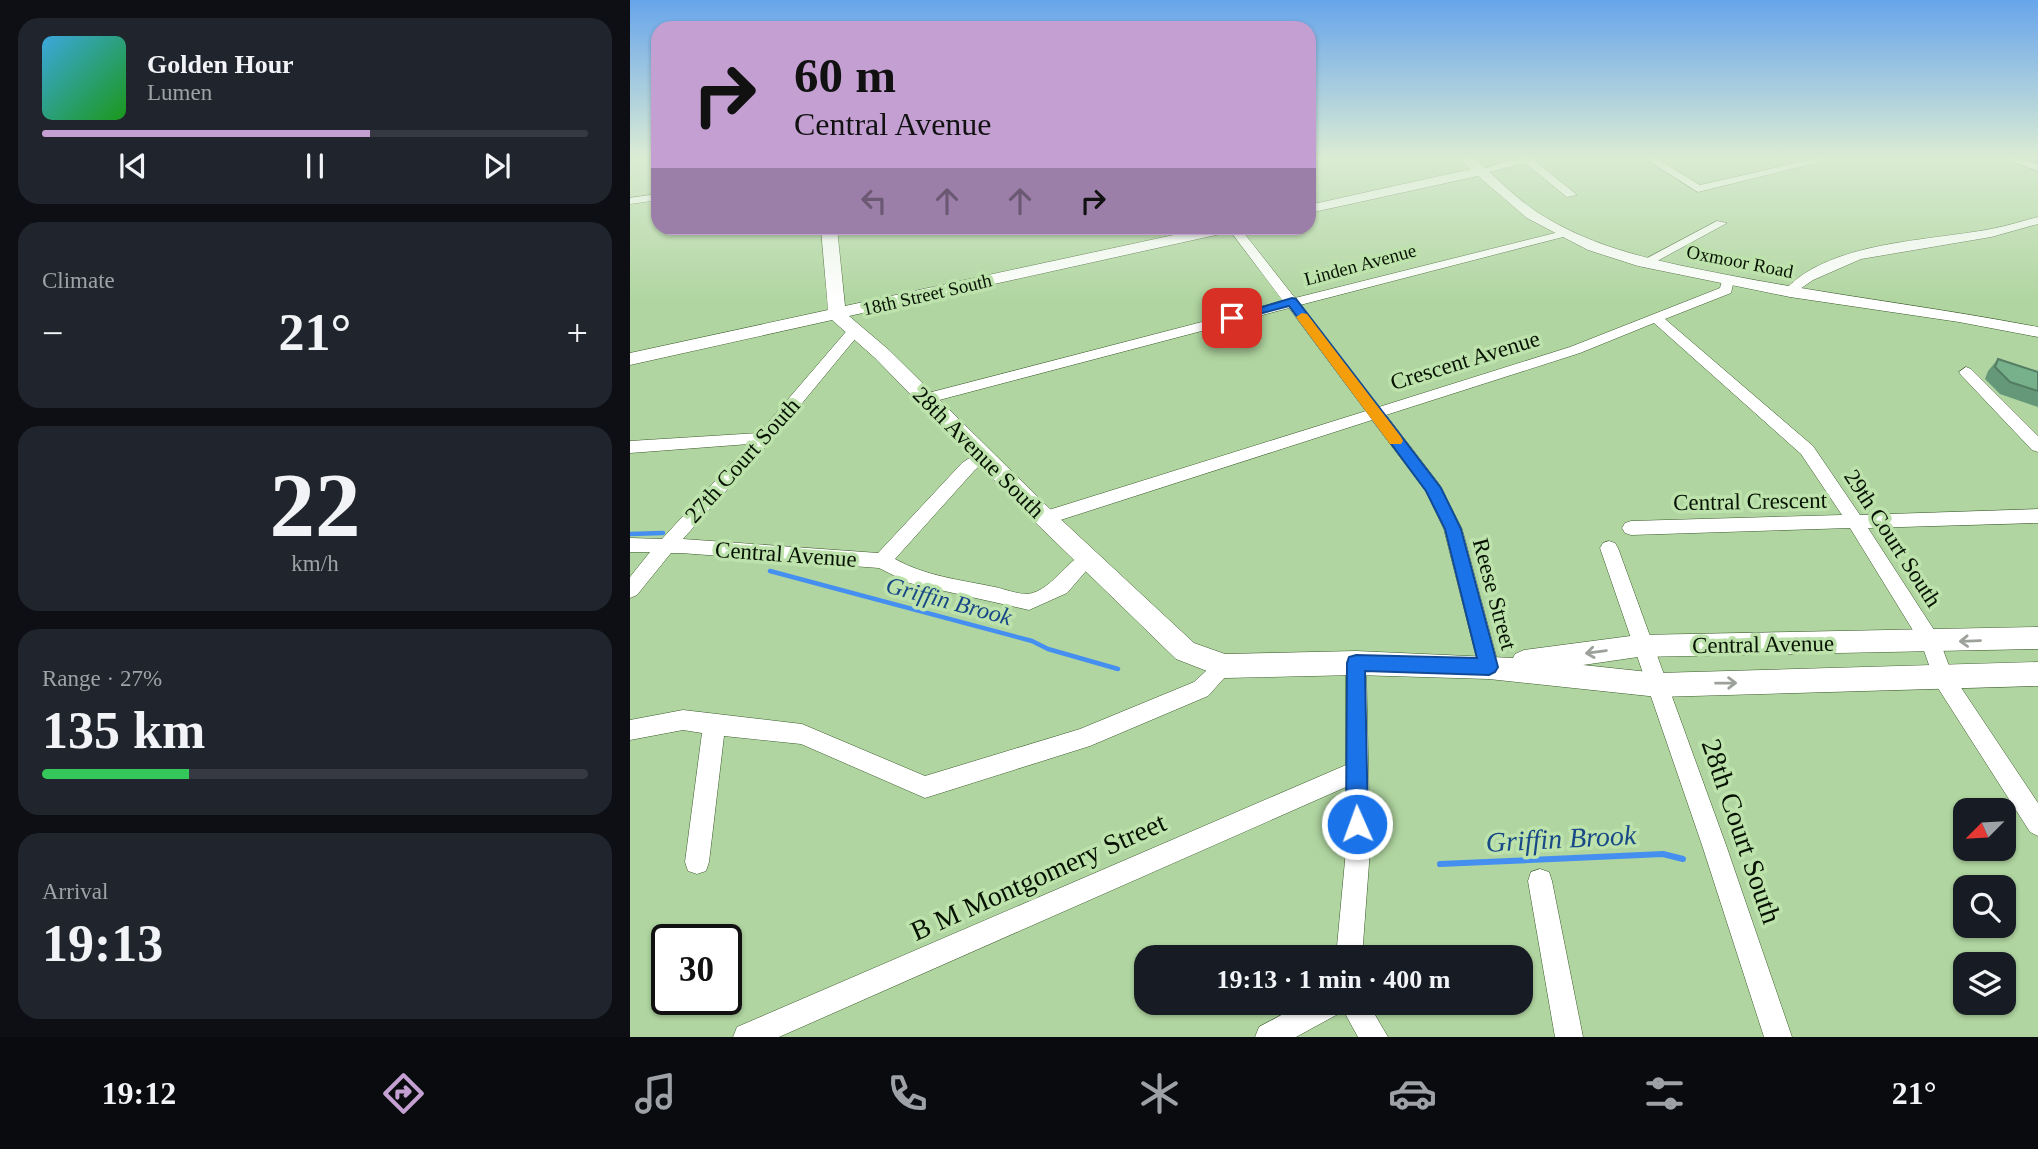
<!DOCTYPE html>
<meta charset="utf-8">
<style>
:root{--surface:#171b24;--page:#20242c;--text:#f1f3f6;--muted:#9ea1a6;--line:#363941;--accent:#c39fd2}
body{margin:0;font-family:Georgia,serif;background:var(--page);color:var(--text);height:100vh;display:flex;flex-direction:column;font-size:26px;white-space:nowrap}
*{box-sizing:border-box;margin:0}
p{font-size:23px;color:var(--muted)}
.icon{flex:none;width:38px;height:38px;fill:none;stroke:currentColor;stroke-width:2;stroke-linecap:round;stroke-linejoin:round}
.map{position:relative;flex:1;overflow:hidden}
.panel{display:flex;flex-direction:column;gap:18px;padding:18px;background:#0d0f14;width:630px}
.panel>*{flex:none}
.banner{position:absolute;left:21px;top:21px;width:665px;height:214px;border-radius:21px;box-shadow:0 2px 5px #0004;background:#c39fd2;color:#111;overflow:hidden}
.needle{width:46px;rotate:246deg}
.tools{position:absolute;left:1323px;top:798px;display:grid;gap:14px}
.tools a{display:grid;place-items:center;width:63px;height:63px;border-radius:14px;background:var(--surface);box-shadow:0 2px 5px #0004;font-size:35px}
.speed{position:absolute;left:21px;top:924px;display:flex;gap:14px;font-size:35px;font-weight:700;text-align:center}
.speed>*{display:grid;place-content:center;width:91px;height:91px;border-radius:50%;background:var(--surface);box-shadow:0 2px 5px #0004;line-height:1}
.speed .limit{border:4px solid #111;border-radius:10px;background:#fff;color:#111}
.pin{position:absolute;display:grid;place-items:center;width:60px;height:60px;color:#fff;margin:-30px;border-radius:14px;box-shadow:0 4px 10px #0006}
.me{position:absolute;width:77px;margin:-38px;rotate:358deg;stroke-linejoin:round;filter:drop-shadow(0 0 5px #0008)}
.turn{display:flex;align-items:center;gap:24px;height:147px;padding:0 28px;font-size:32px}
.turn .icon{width:91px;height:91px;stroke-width:2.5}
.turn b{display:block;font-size:49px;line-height:60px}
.lanes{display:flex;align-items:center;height:66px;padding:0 28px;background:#0003;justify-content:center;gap:35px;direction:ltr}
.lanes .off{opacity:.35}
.big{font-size:52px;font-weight:700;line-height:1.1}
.panel .tile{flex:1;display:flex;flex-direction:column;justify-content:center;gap:10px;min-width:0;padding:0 24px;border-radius:21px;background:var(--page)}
.panel .dial{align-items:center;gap:0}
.dial b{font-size:91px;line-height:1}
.song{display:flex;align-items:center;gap:21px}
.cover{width:84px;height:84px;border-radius:10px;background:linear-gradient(135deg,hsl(200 70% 55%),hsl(120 70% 35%))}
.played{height:7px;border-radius:4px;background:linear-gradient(90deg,var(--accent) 60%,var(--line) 60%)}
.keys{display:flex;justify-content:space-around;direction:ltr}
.heat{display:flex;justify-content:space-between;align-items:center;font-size:38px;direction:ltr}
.charge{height:10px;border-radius:5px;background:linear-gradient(90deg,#34c759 27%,var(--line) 0)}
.trip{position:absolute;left:504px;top:945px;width:399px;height:70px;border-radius:21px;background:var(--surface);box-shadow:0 2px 5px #0004;font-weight:700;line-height:70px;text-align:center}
.tab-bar{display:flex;height:112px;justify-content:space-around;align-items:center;background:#090b0e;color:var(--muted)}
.tab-bar .icon{width:49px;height:49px}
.tab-bar .current{color:var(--accent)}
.tab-bar b{font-size:32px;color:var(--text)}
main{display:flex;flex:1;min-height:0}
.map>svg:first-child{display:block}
</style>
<main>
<section class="panel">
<div class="tile">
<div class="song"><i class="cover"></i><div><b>Golden Hour</b><p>Lumen</p></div></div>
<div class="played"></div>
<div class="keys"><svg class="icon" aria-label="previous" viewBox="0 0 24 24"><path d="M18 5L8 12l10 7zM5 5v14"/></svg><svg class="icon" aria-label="pause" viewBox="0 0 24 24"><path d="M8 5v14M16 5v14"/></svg><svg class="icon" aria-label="next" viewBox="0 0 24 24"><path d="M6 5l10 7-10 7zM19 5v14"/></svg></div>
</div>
<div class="tile"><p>Climate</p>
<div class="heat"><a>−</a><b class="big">21°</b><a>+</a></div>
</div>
<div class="tile dial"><b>22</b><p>km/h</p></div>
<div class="tile"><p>Range · 27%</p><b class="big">135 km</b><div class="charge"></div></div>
<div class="tile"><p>Arrival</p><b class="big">19:13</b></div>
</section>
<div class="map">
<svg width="1408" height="1037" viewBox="0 0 1408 1037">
<rect width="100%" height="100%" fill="#b0d5a0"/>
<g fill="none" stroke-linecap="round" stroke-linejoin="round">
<!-- stream-far2 -->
<path stroke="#458ff0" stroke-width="2.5" d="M 1399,162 L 1408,163"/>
<!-- stream-far1 -->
<g stroke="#458ff0" stroke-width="4.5">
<path d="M 0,534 L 33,533"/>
<path d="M 140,571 L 402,641 L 418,649 L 488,669"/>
</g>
<!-- stream -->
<path stroke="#458ff0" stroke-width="6" d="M 810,864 L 1033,854 L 1053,859"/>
<!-- street casing -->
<g stroke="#3b5a2b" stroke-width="1">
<g id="street">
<path d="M 889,157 L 912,157 L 905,161 L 947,195 L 937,197 L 895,163 L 851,174 L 846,171 Z"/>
<path d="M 1012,157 L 1024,157 L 1070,185 L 1192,157 L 1209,157 L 1068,192 Z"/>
<path d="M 1371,157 L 1385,157 L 1408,164 L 1408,171 Z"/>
<path d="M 28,194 L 28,200 L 0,204 L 0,198 Z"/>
<path d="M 1408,217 L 1408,224 L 1361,237 L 1231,259 L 1183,280 L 1160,296 L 1153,292 C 1197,241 1299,241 1361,229 C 1377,226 1392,221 1408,217 Z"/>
<path d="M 1087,221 L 1097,223 L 1018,266 L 1014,267 L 1008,263 Z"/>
<path d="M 598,228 L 610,228 L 665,298 L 937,230 L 937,236 L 670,305 L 749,407 L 940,347 L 1090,288 L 1093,277 L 1103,277 L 1104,280 L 1101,293 L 1035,319 L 1183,446 L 1230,515 L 1408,509 L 1408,523 L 1238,528 L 1308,636 L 1322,674 L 1408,803 L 1408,836 L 1400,832 L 1306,685 L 1292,645 L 1220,528 L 1001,535 L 995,533 L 992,528 L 995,523 L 1001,521 L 1212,515 L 1171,454 L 1024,323 L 950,353 L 756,415 L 809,484 L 832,529 L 869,667 L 866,673 L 859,676 L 852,673 L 849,667 L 814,529 L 796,491 L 742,420 L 415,525 L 409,523 L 406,518 L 409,513 L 736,411 L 659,308 L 294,404 L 286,399 L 294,394 L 653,301 Z"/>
<path d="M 225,326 L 230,327 L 230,333 L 140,442 L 53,539 L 248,553 L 332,463 L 353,449 L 359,451 L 361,455 L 344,471 L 265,559 C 295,576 331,580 365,587 C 374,589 387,594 397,594 C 424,592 444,547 463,553 L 466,558 L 463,563 L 437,593 L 399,610 L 279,583 L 249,568 L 51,553 L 41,553 L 7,595 L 0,598 L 0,577 L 20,552 L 0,552 L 0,538 L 32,539 L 119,444 L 0,453 L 0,441 L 129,433 L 220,327 Z"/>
<path d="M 1336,367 L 1341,369 L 1408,436 L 1408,452 L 1402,450 L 1331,375 L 1329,372 Z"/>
<path d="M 979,541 L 985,543 L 988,548 L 1096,845 L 1162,1037 L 1134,1037 L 1072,845 L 970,548 L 973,543 Z"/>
<path d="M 726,654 L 733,657 L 736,663 L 740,850 L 732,957 L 706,957 L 716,850 L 716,787 L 149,1037 L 103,1037 L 107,1027 L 716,765 L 716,663 L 719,657 Z"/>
<path d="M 595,657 L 602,660 L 605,666 L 578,696 L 460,746 L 295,798 L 171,744 L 94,736 L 79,862 L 76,871 L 67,874 L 58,871 L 55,862 L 72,733 L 53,730 L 0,740 L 0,720 L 53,710 L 172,724 L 295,776 L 450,729 L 564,682 L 588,660 Z"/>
<path d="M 910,869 L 919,872 L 922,881 L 953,1037 L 925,1037 L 898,881 L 901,872 Z"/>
<path d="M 674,1003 L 738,1003 L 758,1037 L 728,1037 L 712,1008 L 710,1013 L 666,1037 L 625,1037 L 629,1027 Z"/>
</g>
</g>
<!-- secondary casing -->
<g stroke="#3b5a2b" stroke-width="1">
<g id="secondary">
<path d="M 828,157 L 843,157 C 864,175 884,197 907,212 C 965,250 1032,262 1098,275 C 1201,295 1305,307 1408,327 L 1408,337 L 1329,322 L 1160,297 L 1008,266 L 958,250 L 897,218 L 848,176 L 679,213 L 679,205 L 841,169 Z"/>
<path d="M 191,228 L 207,228 L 215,306 L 576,228 L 602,228 L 595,233 L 219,316 L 259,350 L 423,512 L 564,643 L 595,654 L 726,651 L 883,658 L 885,654 L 894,650 L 1008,635 L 1408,627 L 1408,649 L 1008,657 L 953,665 L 1028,673 L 1408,662 L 1408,686 L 1028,697 L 859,679 L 726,675 L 595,678 L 546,659 L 407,524 L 245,358 L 202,320 L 0,365 L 0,353 L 198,310 Z"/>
</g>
</g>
<!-- street -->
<use href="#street" fill="#fff" fill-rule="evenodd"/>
<!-- secondary -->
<use href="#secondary" fill="#fff" fill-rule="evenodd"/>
</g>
<!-- wall -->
<path fill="#659878" d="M 1368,359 L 1408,372 L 1408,407 L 1370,394 L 1355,379 L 1358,371 Z"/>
<!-- building -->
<path fill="#76b18c" stroke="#537c62" stroke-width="2" d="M 1368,359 L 1408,372 L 1408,391 L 1380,382 L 1365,367 Z"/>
<!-- one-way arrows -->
<defs><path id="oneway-shaft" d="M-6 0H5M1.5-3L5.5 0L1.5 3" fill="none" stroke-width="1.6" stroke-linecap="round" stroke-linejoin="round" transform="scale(1.75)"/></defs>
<g stroke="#9ca19a">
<use href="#oneway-shaft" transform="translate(1340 641) rotate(178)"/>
<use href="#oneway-shaft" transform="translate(966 652) rotate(172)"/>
<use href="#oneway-shaft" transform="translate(1096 683) rotate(-1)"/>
</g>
<!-- sky -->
<linearGradient id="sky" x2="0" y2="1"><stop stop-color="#67a5eb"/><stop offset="0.52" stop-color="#dbecd4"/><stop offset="1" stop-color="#dbecd4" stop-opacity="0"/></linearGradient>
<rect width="1408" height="302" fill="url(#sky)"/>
<!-- route -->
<path fill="#1a73e8" stroke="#114b97" stroke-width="2" d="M 662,298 L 666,299 L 811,488 L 831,529 L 868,667 L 865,672 L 859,675 L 735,671 L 738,824 L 735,832 L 727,835 L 719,832 L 716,824 L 717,663 L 719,657 L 726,655 L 847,658 L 815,529 L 796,491 L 659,306 L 602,321 L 596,318 Z"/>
<!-- slow -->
<path fill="#f59e0b" d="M 672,313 L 677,314 L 771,437 L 773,441 L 771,444 L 760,444 L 666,317 Z"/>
<g text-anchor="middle" stroke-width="7" stroke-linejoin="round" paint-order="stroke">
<!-- far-street labels -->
<g font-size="19" fill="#071302" stroke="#bde2ac">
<text transform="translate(1110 261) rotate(11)" y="7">Oxmoor Road</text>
<text transform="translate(730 264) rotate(-15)" y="7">Linden Avenue</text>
<text transform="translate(297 294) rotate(-13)" y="7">18th Street South</text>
</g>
<!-- street labels -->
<g font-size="23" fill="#071302" stroke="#bde2ac">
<text transform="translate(835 360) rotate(-17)" y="8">Crescent Avenue</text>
<text transform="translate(349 452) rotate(45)" y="8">28th Avenue South</text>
<text transform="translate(112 460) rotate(-48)" y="8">27th Court South</text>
<text transform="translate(1120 501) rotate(-1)" y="8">Central Crescent</text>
<text transform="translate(1263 538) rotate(57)" y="8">29th Court South</text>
<text transform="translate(156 554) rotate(4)" y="8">Central Avenue</text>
<text transform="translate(865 594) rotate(75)" y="8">Reese Street</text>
<text transform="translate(1133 644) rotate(-1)" y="8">Central Avenue</text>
</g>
<!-- water labels -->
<g font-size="24" font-style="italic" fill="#184987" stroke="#bde2ac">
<text transform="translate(319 601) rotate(15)" y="8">Griffin Brook</text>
</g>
<!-- near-street labels -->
<g font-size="28" fill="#071302" stroke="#bde2ac">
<text transform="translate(1112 831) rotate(71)" y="10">28th Court South</text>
<text transform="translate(408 876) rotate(-24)" y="10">B M Montgomery Street</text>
</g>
<!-- near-water labels -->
<g font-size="28" font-style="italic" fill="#184987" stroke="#bde2ac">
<text transform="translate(931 838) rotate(-3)" y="10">Griffin Brook</text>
</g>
</g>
</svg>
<div class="tools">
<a><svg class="needle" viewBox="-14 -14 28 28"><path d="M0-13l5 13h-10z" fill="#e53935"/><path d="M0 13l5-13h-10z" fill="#9ea1a6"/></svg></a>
<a><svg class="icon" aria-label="search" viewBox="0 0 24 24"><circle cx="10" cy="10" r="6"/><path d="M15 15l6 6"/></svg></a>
<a><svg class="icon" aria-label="layers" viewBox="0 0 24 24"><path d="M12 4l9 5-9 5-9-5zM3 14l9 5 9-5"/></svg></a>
</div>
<div class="speed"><div class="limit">30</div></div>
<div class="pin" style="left:602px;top:318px;background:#d93025"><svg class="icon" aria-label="arrive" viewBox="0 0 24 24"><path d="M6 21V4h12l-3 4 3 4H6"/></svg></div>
<svg class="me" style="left:727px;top:824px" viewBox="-20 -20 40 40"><circle r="17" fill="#1a73e8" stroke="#fff" stroke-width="3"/><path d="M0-11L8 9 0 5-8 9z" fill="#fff"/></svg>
<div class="trip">19:13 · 1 min · 400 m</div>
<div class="banner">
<div class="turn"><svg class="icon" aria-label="right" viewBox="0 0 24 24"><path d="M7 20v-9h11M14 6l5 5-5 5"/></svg><div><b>60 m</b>Central Avenue</div></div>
<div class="lanes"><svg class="icon off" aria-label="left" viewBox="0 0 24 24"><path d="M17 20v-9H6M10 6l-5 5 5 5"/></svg><svg class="icon off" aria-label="ahead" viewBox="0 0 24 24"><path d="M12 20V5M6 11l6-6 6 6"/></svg><svg class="icon off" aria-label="ahead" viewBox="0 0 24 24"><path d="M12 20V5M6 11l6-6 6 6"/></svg><svg class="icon" aria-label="right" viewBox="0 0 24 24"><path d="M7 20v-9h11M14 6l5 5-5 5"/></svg></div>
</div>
</div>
</main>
<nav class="tab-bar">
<b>19:12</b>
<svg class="icon current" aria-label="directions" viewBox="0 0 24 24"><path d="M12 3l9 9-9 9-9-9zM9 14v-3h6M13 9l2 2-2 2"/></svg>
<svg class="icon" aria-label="music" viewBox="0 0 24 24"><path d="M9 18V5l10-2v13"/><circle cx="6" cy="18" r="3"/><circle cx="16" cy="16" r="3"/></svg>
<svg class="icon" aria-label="phone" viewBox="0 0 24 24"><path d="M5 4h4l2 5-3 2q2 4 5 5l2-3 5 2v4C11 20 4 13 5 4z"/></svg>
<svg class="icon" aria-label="climate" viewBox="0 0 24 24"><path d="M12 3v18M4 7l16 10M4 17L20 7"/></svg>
<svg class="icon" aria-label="car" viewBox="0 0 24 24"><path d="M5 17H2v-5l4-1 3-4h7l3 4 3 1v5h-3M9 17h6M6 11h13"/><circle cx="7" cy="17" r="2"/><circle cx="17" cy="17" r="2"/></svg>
<svg class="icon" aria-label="filters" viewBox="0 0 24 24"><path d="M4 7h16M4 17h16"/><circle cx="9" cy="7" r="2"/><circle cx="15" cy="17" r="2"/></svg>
<b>21°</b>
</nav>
